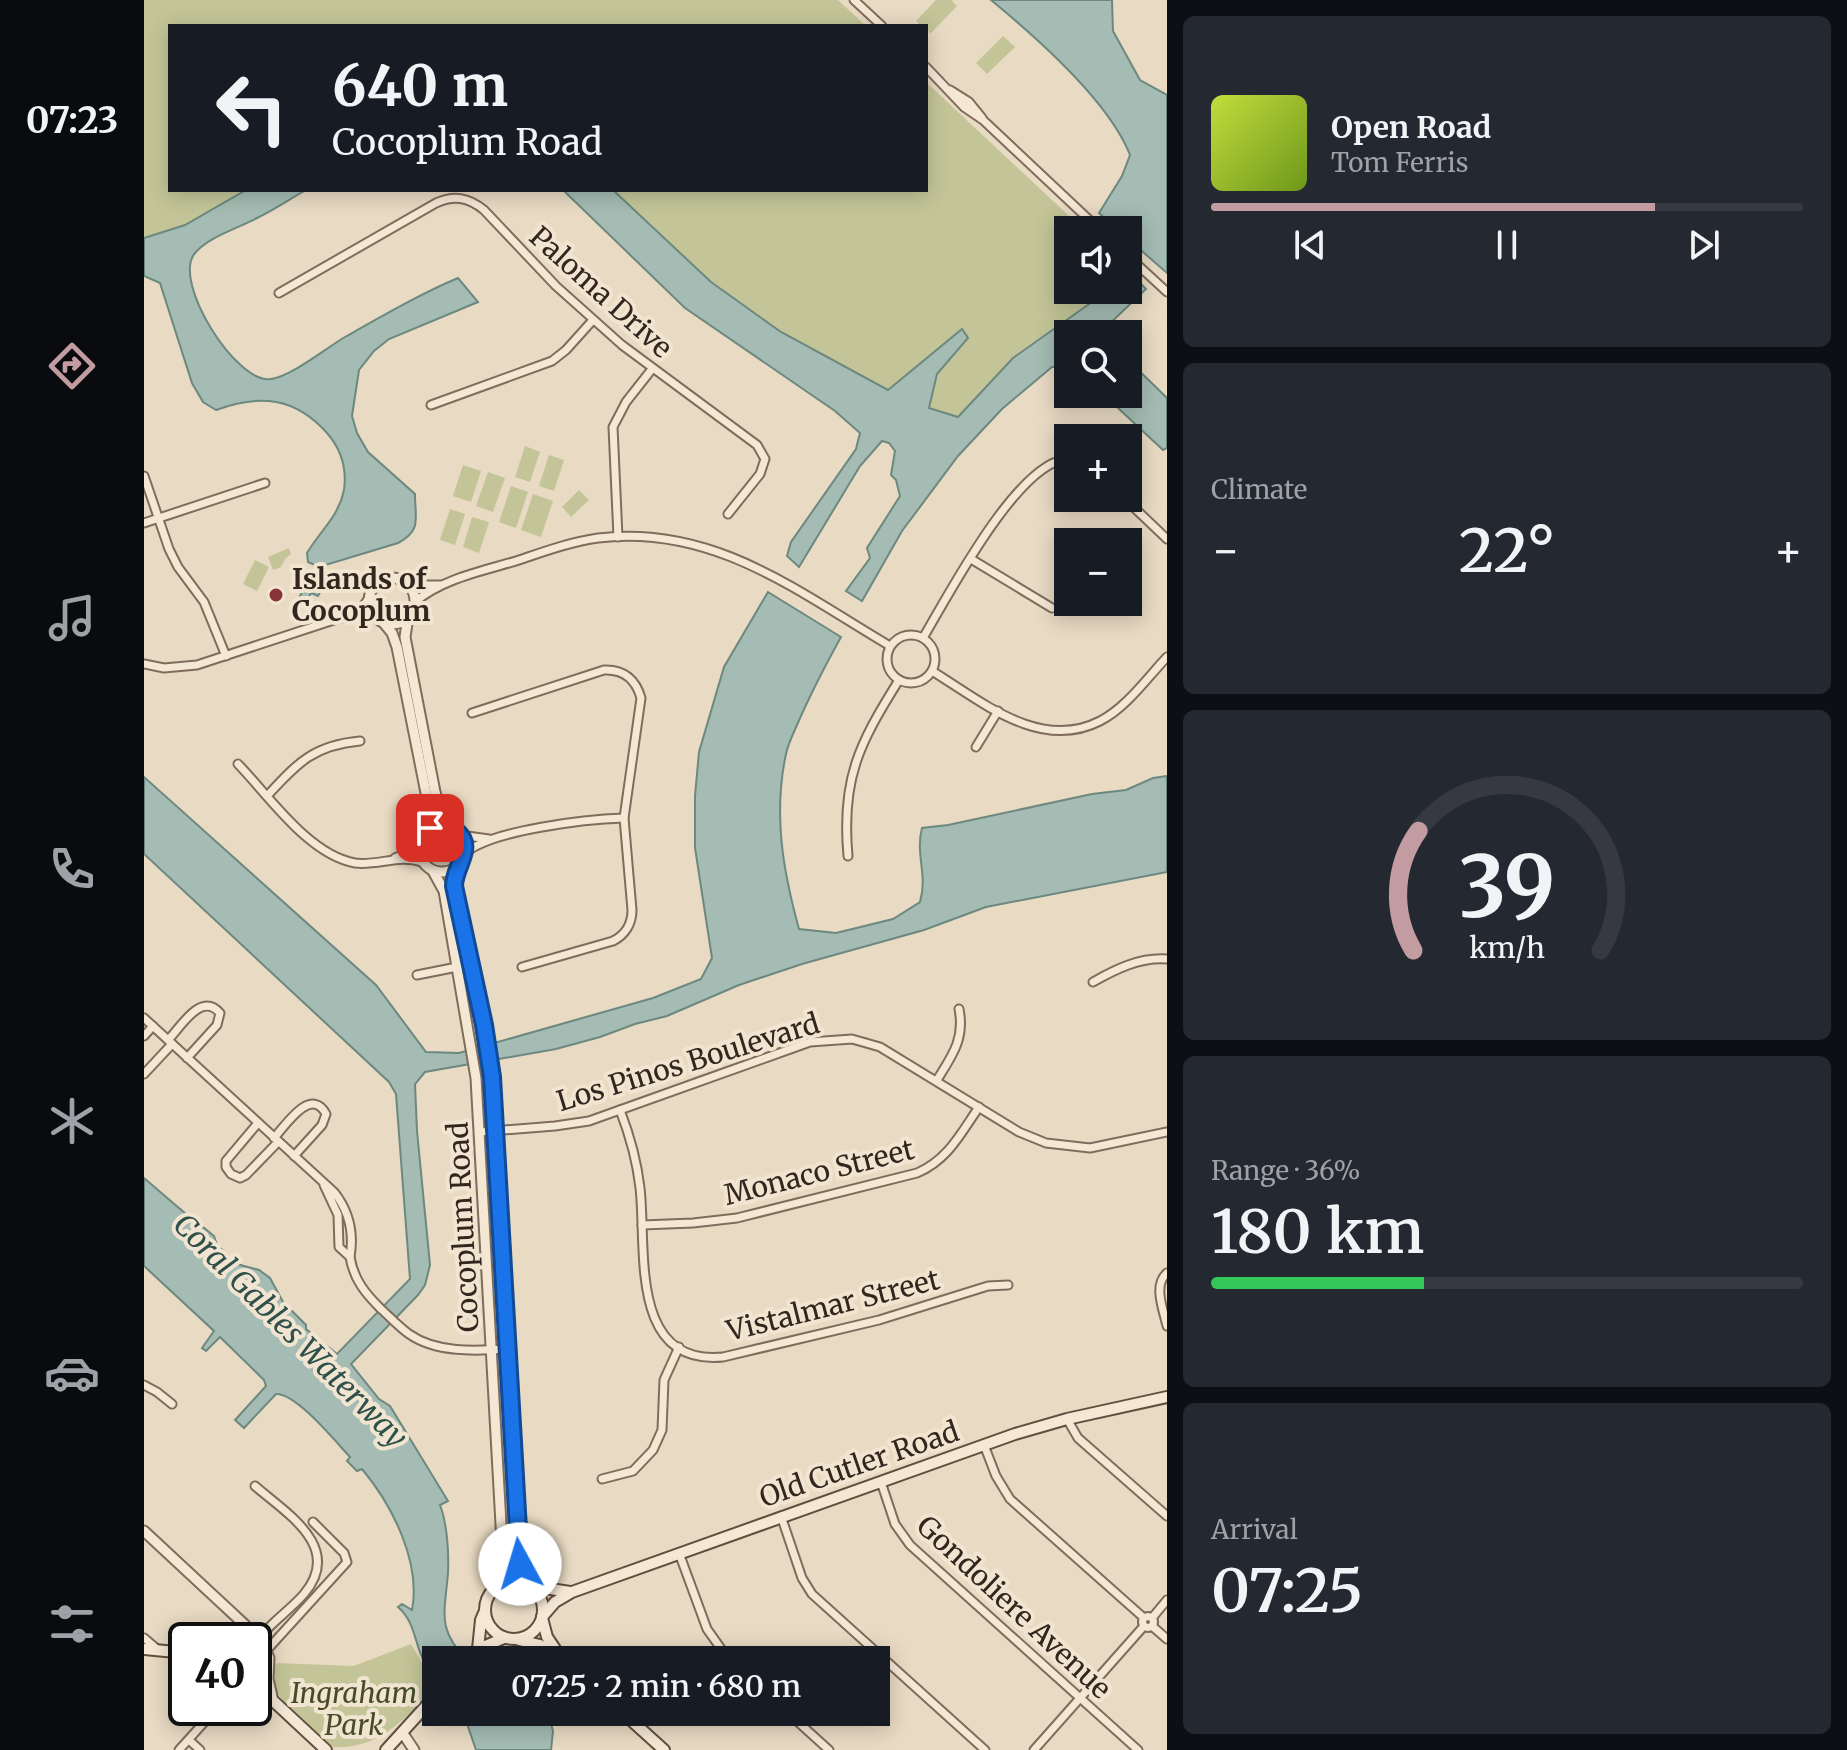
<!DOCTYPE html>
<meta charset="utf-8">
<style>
:root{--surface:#171b24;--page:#242831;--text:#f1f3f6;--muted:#9ea1a6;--line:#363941;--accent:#c29ca1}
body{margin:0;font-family:Merriweather,serif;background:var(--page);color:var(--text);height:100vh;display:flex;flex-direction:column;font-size:30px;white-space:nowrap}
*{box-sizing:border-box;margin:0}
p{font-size:26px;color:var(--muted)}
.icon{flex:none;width:44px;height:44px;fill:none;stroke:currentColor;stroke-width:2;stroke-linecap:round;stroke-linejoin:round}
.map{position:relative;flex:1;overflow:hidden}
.side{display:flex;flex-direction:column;gap:16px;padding:16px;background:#0d0f14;width:680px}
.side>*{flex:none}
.banner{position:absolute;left:24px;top:24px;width:760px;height:168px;border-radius:0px;box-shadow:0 4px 20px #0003;background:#171b24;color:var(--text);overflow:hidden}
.controls{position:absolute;left:910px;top:216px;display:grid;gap:16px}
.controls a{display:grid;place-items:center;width:88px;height:88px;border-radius:0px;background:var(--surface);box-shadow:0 4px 20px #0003;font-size:40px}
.speed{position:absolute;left:24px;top:1622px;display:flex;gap:16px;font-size:40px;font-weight:700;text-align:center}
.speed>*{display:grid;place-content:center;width:104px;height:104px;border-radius:50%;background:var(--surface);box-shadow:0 4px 20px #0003;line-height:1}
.speed .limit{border:4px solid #111;border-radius:12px;background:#fff;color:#111}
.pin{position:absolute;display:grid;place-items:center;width:68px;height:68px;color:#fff;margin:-34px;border-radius:16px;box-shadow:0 4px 12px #0006}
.me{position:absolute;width:88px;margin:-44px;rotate:354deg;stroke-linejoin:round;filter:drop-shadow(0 0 6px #0008)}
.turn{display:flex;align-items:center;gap:28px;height:168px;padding:0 32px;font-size:36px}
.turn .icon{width:104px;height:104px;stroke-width:2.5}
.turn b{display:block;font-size:56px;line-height:68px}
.big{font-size:60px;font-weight:600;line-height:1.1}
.side .widget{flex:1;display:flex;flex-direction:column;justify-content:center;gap:12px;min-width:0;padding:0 28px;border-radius:12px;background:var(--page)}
.side .dial{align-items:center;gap:0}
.dial svg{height:208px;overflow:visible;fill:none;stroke:var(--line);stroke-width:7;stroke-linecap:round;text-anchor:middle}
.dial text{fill:var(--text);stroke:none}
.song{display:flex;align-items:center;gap:24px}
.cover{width:96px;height:96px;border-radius:12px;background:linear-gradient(135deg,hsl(70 70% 55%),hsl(80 70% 35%))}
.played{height:8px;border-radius:4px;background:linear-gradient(90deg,var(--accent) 75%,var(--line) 75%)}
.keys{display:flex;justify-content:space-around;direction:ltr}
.heat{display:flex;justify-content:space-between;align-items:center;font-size:44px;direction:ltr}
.charge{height:12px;border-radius:6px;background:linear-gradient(90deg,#34c759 36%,var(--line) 0)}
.trip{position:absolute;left:278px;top:1646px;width:468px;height:80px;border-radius:0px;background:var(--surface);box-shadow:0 4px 20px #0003;font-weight:600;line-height:80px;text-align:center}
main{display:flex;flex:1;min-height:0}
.dock{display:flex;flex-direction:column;width:144px;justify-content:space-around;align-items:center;background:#090b0e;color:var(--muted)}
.dock .icon{width:56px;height:56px}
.dock .current{color:var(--accent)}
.dock b{font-size:36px;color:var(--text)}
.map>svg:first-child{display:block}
</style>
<main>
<nav class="dock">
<b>07:23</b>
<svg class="icon current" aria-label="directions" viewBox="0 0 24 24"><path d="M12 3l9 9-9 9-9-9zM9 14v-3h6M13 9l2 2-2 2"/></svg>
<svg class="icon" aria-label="music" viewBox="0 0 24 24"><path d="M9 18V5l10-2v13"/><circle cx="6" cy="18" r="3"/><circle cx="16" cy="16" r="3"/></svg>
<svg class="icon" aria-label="phone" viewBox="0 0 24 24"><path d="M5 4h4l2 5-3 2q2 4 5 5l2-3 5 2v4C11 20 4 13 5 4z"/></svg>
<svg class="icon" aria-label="climate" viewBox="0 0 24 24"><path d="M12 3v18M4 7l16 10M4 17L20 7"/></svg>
<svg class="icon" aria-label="car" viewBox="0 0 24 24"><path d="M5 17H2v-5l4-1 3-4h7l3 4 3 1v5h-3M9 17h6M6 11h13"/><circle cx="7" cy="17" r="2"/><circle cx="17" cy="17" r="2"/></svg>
<svg class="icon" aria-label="filters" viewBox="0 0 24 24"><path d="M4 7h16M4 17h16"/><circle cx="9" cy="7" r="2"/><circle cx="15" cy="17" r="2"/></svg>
</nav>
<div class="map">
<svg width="1023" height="1750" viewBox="0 0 1023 1750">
<rect width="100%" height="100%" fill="#e8dac3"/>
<!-- green -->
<g fill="#c3c598">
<path d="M 0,0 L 694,0 L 722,26 L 26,26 L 26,190 L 102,190 L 41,225 L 0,238 Z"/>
<path d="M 792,0 L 807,0 L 813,6 L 786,34 L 782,26 L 777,26 L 772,21 Z"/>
<path d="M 859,36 L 871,47 L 843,74 L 832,63 Z"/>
<path d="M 782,82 L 940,230 L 924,230 L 924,290 L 965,290 L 869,358 L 814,417 L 785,409 L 793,374 L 824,338 L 776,365 L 744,390 L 637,332 L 567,282 L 469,190 L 782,190 Z"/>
<path d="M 381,446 L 396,452 L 386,482 L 371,477 Z"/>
<path d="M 405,455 L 420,460 L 410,491 L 395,486 Z"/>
<path d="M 319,465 L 337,471 L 327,502 L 309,496 Z"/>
<path d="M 344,472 L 361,478 L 349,512 L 332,506 Z"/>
<path d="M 367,486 L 384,492 L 372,528 L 355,522 Z"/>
<path d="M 435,490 L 445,500 L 427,517 L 418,507 Z"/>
<path d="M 389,494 L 409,501 L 397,537 L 377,530 Z"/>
<path d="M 306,509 L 321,514 L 311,545 L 296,540 Z"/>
<path d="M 328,517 L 345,522 L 335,553 L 319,547 Z"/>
<path d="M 145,548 L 147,554 L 141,559 L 137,567 L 129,570 L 124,557 Z"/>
<path d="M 111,560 L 125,567 L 113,591 L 99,584 Z"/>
<path d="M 267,1644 L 292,1686 C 264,1716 236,1750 189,1747 C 166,1726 130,1705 127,1672 L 133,1663 L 210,1666 Z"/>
</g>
<!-- water -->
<g fill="#a4bcb3" stroke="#6d887f" stroke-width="2">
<path d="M 847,0 L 968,0 L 969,31 L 996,80 L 1023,95 L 1023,273 L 984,239 L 984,230 L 974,230 L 955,213 L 978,176 L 986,155 C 965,101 892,37 847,0 Z"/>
<path d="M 102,190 L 162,190 C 146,199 131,209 115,217 C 95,228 66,236 51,253 C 27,281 93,385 127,379 C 148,376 182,348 201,337 C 238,316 276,294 314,278 L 334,302 L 245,339 L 230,351 L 215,370 L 208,416 L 213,433 L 224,452 L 271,494 C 271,518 278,531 254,543 L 175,567 L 164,562 L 163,553 C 176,531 195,516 200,490 C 203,468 197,449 183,433 C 151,397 116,394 72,410 L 59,402 L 48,383 L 16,283 L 0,276 L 0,238 L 41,225 Z"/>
<path d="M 419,190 L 469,190 L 567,282 L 637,332 L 744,390 L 818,329 L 824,338 L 793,374 L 785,408 L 814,417 L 869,358 L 965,290 L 984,290 L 986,272 L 1002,289 L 959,330 L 962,334 L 924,334 L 924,367 L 908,367 L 858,409 L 814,456 L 758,531 L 718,601 L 702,591 L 726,558 L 723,548 L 756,496 L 752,480 L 747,475 L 751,451 L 745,443 L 738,441 L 716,466 L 655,567 L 643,556 L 647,542 L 712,449 L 716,433 L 691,411 L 541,308 Z"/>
<path d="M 984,360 L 1023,398 L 1023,448 L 1019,450 L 959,394 L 984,394 Z"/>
<path d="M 164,580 L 179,587 L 174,596 L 167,593 L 163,601 L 155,598 Z"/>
<path d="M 624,592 L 697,637 C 681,666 666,695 653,725 C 649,734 644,744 642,754 C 629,814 639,871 655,929 L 692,933 L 749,919 L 776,902 C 784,875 771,854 778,828 L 804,825 L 948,794 L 982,790 L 1009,778 L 1023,776 L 1023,872 L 842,907 L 780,930 L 658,964 L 595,985 L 523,1016 L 491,1024 L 456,1037 L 412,1049 L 281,1072 L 271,1084 L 273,1131 L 286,1265 L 281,1285 L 274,1295 L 207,1364 L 235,1399 L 246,1406 L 304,1501 L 296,1505 C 303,1523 305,1552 304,1573 C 301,1611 292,1631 324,1660 L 292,1660 L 292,1678 C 268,1654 276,1626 254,1607 L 258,1604 L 268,1610 C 277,1563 249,1506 218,1469 L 213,1471 L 203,1461 L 206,1457 C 191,1441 152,1393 132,1394 L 100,1428 L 91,1420 L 122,1386 L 120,1380 L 76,1337 L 62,1351 L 58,1348 L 70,1331 L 0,1266 L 0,1178 L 42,1214 L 50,1215 L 59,1227 L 70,1236 L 73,1245 L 93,1264 L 115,1270 L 126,1278 L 139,1302 L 162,1325 L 162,1329 L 193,1354 L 266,1279 L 252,1094 L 245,1082 L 0,854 L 0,777 L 232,985 L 282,1052 L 315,1053 L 509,998 L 557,979 L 568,958 L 551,848 L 551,796 L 555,752 L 580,667 Z"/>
<path d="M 319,1712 L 404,1712 L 409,1731 L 407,1750 L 332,1750 Z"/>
</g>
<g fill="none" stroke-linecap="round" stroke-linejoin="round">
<!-- minor casing -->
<g stroke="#806c5c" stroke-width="11">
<g id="minor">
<path d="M 710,0 L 738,26"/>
<path d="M 782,67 L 820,107 L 839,120 L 956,230"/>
<path d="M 806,90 L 825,102 L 838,118"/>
<path d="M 984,256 L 1023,292"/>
<path d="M 135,293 L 292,203 C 310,195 324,197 340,210 L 412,286 L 478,345 L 613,445 L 621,459 L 616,474 L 584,514"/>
<path d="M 287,405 L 408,361 L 422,350 L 449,320"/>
<path d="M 0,476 L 25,549 L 34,567 L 60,602 L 82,656"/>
<path d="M 980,498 L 1023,539"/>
<path d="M 0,523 L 121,483"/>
<path d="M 474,537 L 469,427 L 482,402 L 508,369"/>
<path d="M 827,559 L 908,608"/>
<path d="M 265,585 L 296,585"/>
<path d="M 271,602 C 298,579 338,571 372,561 C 399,552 426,542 454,538 C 569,524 653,591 746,646"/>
<path d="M 201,618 L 231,616"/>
<circle cx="767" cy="659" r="24"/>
<path d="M 779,638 C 804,596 874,461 924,459"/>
<path d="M 0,664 L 20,668 L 53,665 L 199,617 L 219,606 L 225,598"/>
<path d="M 788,671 C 837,701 896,752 956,721 C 982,708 1003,678 1023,657"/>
<path d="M 328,713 L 460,670 C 480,669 492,680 497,698 L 480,818 L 488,910 C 488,924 481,935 469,941 L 378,967"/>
<path d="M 832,747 L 854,711"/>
<path d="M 94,764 C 125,796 165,855 211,863 C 234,866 256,854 278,862"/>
<path d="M 124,795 C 154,762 171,745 216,741"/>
<path d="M 316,835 L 345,839"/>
<path d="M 320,854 C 346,830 444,819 480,818"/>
<path d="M 704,856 C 697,779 715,744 755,680"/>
<path d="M 251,858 L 266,851 L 275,842"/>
<path d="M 273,975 L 328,964"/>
<path d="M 949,982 C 972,969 996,957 1023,959"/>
<path d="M 0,1018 L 190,1192 C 205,1211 210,1234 206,1257 L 195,1247 L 194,1215 L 180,1185"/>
<path d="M 0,1036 L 9,1026"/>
<path d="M 24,1040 C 37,1027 57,991 76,1013 L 73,1025 L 43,1058"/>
<path d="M 0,1074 L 28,1044"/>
<path d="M 793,1080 C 808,1056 821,1039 815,1009"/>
<path d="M 476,1110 C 486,1136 493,1161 496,1188 C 503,1247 484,1366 579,1357 L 735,1320 L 844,1286 L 864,1285"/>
<path d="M 114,1123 L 82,1161 L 82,1167 L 87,1174 L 96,1178 L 102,1175 L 134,1142"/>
<path d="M 336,1132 L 411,1126 L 445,1121 L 666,1042 L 708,1039 L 736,1047 L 875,1132 L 902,1143 L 946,1148 L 1023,1132"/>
<path d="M 130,1138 C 142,1125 167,1086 182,1114 L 178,1125 L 150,1156"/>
<path d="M 498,1225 L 549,1223 L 593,1218 L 773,1173 C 804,1160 817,1133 835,1107"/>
<path d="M 206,1257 C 210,1280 221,1293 237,1309 C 246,1317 255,1327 265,1334 C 292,1353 331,1351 362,1349"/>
<path d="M 1023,1273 C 1009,1285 1019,1309 1023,1326"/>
<path d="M 0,1385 L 13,1392 L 28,1404"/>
<path d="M 923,1419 L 934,1438 L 1023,1516"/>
<path d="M 840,1445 L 852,1476 L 866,1499 L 1000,1618"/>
<path d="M 458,1479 L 489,1471 L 509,1450 L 518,1430 L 520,1380 L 535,1347"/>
<path d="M 737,1482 L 751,1524 L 766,1545 L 994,1750"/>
<path d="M 637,1516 L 658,1578 L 668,1594 L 841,1750"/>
<path d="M 535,1553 L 563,1629 L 585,1660"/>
<circle cx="1004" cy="1622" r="5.5"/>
<path d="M 1008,1618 L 1023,1600"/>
<path d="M 1008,1626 L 1023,1639"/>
<path d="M 0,1638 L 13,1649"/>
<path d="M 107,1640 L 116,1637 C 129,1621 147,1609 160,1594 C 200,1547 142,1513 111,1486"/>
<path d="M 122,1651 L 203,1562 L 200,1553 L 169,1522"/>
<path d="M 643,1712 L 685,1750"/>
<path d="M 45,1740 L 56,1750"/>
<path d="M 35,1750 L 73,1708"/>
<path d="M 890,1750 L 1000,1626"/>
</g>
</g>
<!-- tertiary casing -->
<g stroke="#806c5c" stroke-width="13">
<g id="tertiary">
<circle cx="248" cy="601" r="23"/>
<path d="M 264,617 L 261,637 L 291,792 L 297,814 L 306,827"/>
<path d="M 239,622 L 248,633 L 253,647 L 285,808 L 286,821 L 281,832"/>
<circle cx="298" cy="849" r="23"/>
<path d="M 313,867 L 310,886 L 340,1025 L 348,1077 L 373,1547 L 383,1584"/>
<path d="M 289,871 L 300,891 L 332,1078 L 358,1542 L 359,1560 L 354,1585"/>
<path d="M 0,1531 L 101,1625 L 115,1646 L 122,1651 L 125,1658 L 124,1679 L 129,1701"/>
<path d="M 110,1676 L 123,1665"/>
<path d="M 258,1732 L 270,1750"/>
</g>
</g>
<!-- secondary casing -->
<g stroke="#624e3f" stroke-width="14">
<g id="secondary">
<circle cx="370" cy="1610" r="29"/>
<path d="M 387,1586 L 426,1592"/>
<path d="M 398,1617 L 411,1602 L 428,1592 L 871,1434 L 923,1419 L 1023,1397"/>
<path d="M 398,1618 L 403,1637 L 413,1652"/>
<path d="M 375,1640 L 396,1645 L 420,1660"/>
<path d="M 0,1649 L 42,1653"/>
<path d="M 334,1649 L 337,1620 L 340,1613"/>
<path d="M 324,1660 L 334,1649 L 360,1638"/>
<path d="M 110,1683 L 182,1750"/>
<path d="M 478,1712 L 520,1750"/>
<path d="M 242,1750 L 292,1695"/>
</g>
</g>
<!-- minor -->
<use href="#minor" stroke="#f4e8d5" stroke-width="7"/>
<!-- tertiary -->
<use href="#tertiary" stroke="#f4e8d5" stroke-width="9"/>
<!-- secondary -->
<use href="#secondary" stroke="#f4e8d5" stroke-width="10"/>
</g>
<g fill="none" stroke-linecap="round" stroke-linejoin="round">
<!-- route casing -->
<g stroke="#114b97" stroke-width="20">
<path id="route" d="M 286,828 C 295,825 304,824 312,831 C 332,847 310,866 310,886 L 340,1025 L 348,1077 L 376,1564"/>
</g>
<!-- route -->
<use href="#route" stroke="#1a73e8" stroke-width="14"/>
</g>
<!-- markers -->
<circle fill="#89323a" stroke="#f1e5d1" stroke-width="3" cx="132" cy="595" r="8"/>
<g text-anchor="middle" stroke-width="8" stroke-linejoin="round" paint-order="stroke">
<!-- street labels -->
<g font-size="28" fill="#32261e" stroke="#f1e5d1">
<text transform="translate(457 292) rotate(42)" y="10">Paloma Drive</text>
<text transform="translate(544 1062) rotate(-17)" y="10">Los Pinos Boulevard</text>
<text transform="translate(675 1172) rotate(-14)" y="10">Monaco Street</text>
<text transform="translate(319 1227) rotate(-93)" y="10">Cocoplum Road</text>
<text transform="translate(689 1305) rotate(-14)" y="10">Vistalmar Street</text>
<text transform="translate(715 1464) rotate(-19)" y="10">Old Cutler Road</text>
<text transform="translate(870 1607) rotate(43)" y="10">Gondoliere Avenue</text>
</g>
<!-- poi labels -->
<g font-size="28" font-weight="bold" fill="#32261e" stroke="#f1e5d1" text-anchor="start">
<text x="148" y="589">Islands of<tspan x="148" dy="32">Cocoplum</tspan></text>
</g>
<!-- park labels -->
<g font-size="28" font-style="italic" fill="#464c27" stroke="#f1e5d1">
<text x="210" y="1703">Ingraham<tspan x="210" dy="32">Park</tspan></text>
</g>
<!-- water labels -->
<g font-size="30" font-style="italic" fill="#2f504b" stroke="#f1e5d1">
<text transform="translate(146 1331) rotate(45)" y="10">Coral Gables Waterway</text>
</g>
</g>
</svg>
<div class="controls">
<a><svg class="icon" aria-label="sound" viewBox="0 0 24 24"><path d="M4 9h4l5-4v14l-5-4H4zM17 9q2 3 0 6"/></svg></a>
<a><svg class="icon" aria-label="search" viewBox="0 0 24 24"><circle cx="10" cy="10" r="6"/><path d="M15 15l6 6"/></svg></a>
<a>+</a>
<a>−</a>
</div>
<div class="speed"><div class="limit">40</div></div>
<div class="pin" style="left:286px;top:828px;background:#d93025"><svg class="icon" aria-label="arrive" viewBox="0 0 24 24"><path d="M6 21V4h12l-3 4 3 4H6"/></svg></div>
<svg class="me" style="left:376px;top:1564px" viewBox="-20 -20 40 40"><circle r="19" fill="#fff"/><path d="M0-13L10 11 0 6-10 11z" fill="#1a73e8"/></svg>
<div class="trip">07:25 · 2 min · 680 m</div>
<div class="banner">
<div class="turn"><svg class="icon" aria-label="left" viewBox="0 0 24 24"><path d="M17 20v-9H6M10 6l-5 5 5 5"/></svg><div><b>640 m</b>Cocoplum Road</div></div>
</div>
</div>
<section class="side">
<div class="widget">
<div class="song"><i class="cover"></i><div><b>Open Road</b><p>Tom Ferris</p></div></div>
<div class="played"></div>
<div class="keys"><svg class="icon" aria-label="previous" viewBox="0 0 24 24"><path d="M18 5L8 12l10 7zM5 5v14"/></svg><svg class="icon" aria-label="pause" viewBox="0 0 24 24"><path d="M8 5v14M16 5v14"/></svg><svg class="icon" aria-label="next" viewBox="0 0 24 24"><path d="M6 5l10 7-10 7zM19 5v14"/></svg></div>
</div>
<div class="widget"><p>Climate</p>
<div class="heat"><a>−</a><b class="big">22°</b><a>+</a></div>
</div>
<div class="widget dial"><svg viewBox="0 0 100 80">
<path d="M14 69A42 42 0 1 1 86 69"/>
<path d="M14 69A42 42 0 0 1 16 23" stroke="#c29ca1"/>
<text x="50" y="56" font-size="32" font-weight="700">39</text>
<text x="50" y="72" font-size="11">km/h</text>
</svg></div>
<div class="widget"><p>Range · 36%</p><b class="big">180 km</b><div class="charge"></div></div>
<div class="widget"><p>Arrival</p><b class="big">07:25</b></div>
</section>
</main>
